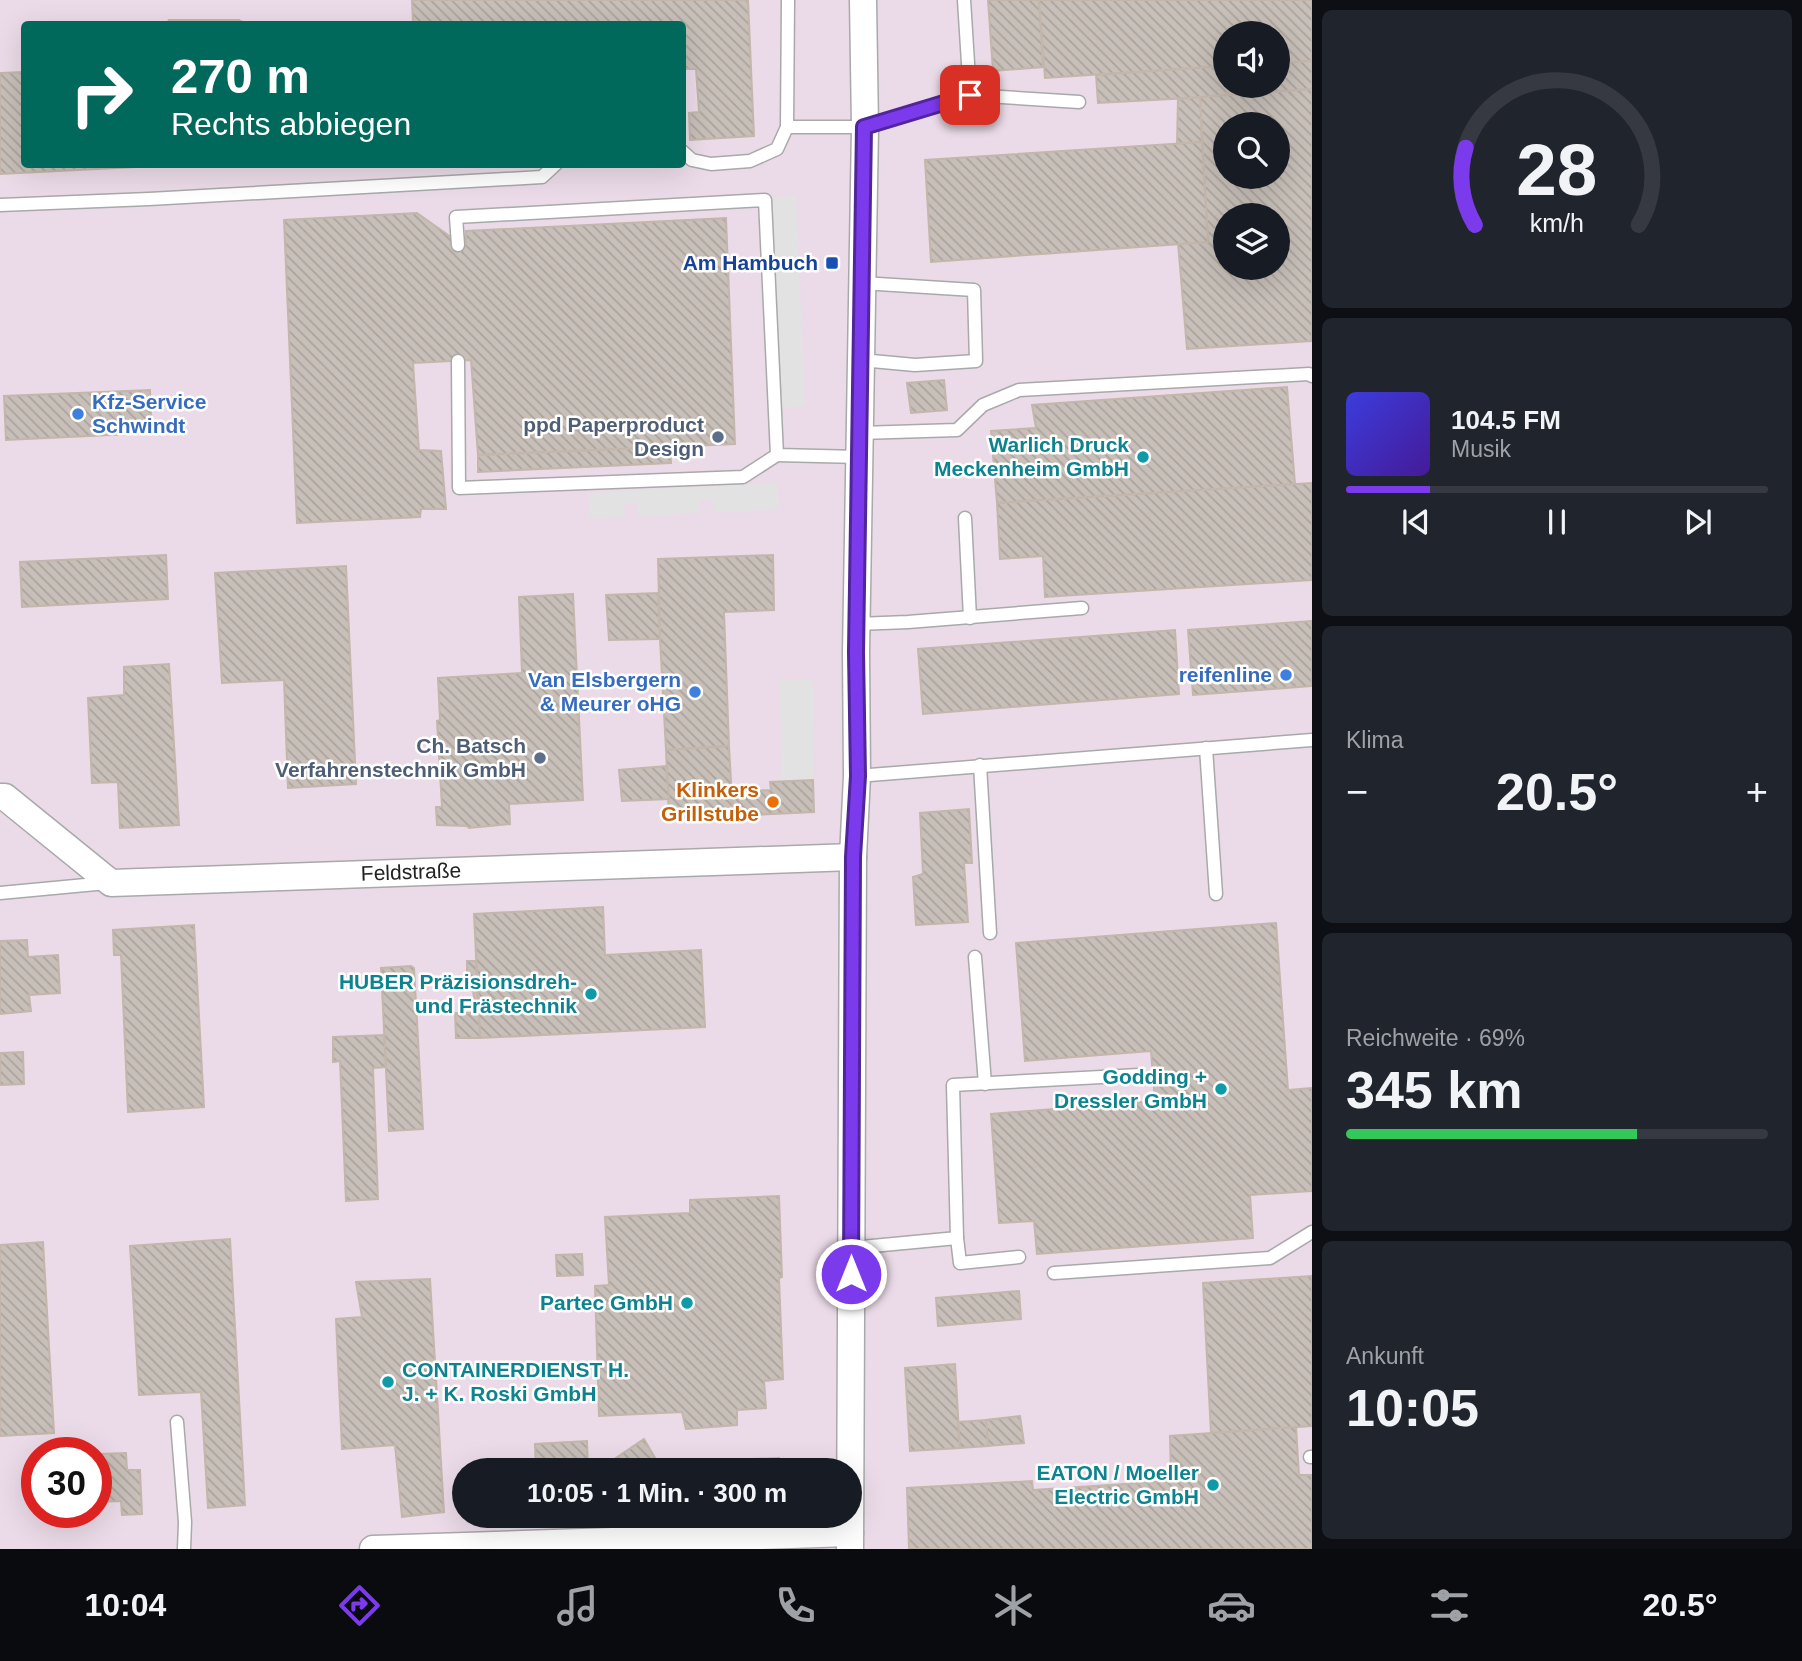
<!DOCTYPE html>
<html lang="de">
<meta charset="utf-8">
<style>
:root{--surface:#171b24;--page:#20242c;--text:#f1f3f6;--muted:#9ea1a6;--line:#363941;--accent:#7c3aed}
body{margin:0;font-family:Arial,sans-serif;background:var(--page);color:var(--text);height:100vh;display:flex;flex-direction:column;font-size:26px;white-space:nowrap}
*{box-sizing:border-box;margin:0}
p{font-size:23px;color:var(--muted)}
.icon{flex:none;width:38px;height:38px;fill:none;stroke:currentColor;stroke-width:2;stroke-linecap:round;stroke-linejoin:round}
.map{position:relative;flex:1;overflow:hidden}
.side{display:flex;flex-direction:column;gap:10px;padding:10px;background:#0d0f14;width:490px}
.side>*{flex:none}
.banner{position:absolute;left:21px;top:21px;width:665px;height:147px;border-radius:7px;box-shadow:0 7px 28px #0002;background:#00695c;color:#fff;overflow:hidden}
.fabs{position:absolute;left:1213px;top:21px;display:grid;gap:14px}
.fabs a{display:grid;place-items:center;width:77px;height:77px;border-radius:50%;background:var(--surface);box-shadow:0 7px 28px #0002;font-size:35px}
.speed{position:absolute;left:21px;top:1437px;display:flex;gap:14px;font-size:35px;font-weight:700;text-align:center}
.speed>*{display:grid;place-content:center;width:91px;height:91px;border-radius:50%;background:var(--surface);box-shadow:0 7px 28px #0002;line-height:1}
.speed .limit{border:10px solid #d22;background:#fff;color:#111}
.pin{position:absolute;display:grid;place-items:center;width:60px;height:60px;color:#fff;margin:-30px;border-radius:14px;box-shadow:0 4px 10px #0006}
.me{position:absolute;width:77px;margin:-38px;rotate:0deg;stroke-linejoin:round;filter:drop-shadow(0 0 5px #0008)}
.turn{display:flex;align-items:center;gap:24px;height:147px;padding:0 35px;font-size:32px}
.turn .icon{width:91px;height:91px;stroke-width:2.5}
.turn b{display:block;font-size:49px;line-height:60px}
.big{font-size:52px;font-weight:600;line-height:1.1}
.side .card{flex:1;display:flex;flex-direction:column;justify-content:center;gap:10px;min-width:0;padding:0 24px;border-radius:10px;background:var(--page)}
.side .dial{align-items:center;gap:0}
.dial svg{height:182px;overflow:visible;fill:none;stroke:var(--line);stroke-width:7;stroke-linecap:round;text-anchor:middle}
.dial text{fill:var(--text);stroke:none}
.song{display:flex;align-items:center;gap:21px}
.cover{width:84px;height:84px;border-radius:10px;background:linear-gradient(135deg,hsl(240 70% 55%),hsl(260 70% 35%))}
.played{height:7px;border-radius:4px;background:linear-gradient(90deg,var(--accent) 20%,var(--line) 20%)}
.keys{display:flex;justify-content:space-around;direction:ltr}
.heat{display:flex;justify-content:space-between;align-items:center;font-size:38px;direction:ltr}
.charge{height:10px;border-radius:5px;background:linear-gradient(90deg,#34c759 69%,var(--line) 0)}
.trip{position:absolute;left:452px;top:1458px;width:410px;height:70px;border-radius:35px;background:var(--surface);box-shadow:0 7px 28px #0002;font-weight:600;line-height:70px;text-align:center}
.dock{display:flex;height:112px;justify-content:space-around;align-items:center;background:#090b0e;color:var(--muted)}
.dock .icon{width:49px;height:49px}
.dock .active{color:var(--accent)}
.dock b{font-size:32px;color:var(--text)}
main{display:flex;flex:1;min-height:0}
.map>svg:first-child{display:block}
</style>
<main>
<div class="map">
<svg width="1312" height="1549" viewBox="0 0 1312 1549">
<defs>
<pattern id="building-back-hatch" width="6" height="6" patternUnits="userSpaceOnUse" patternTransform="scale(1.75)"><rect width="6" height="6" fill="#c7bfb8"/><path d="M-1 5l2 2M0 0l6 6M5-1l2 2" fill="none" stroke="#aba49e"/></pattern>
</defs>
<rect width="100%" height="100%" fill="#f2efe9"/>
<!-- industrial -->
<path fill="#ebdbe8" fill-rule="evenodd" d="M 0,0 L 1312,0 L 1312,1549 L 0,1549 ZM 24,24 L 682,24 L 682,164 L 24,164 ZM 1225,33 L 1278,33 L 1278,86 L 1225,86 ZM 1225,124 L 1278,124 L 1278,177 L 1225,177 ZM 1225,215 L 1278,215 L 1278,268 L 1225,268 ZM 37,1452 L 96,1452 L 96,1512 L 37,1512 ZM 464,1470 L 849,1470 L 849,1516 L 464,1516 Z"/>
<!-- parking -->
<g fill="#e2e2e2">
<path d="M 796,196 L 805,406 L 781,408 L 772,198 Z"/>
<path d="M 777,483 L 779,509 L 715,513 L 713,499 L 699,500 L 699,513 L 639,517 L 637,503 L 624,504 L 625,517 L 590,519 L 589,493 Z"/>
<path d="M 814,679 L 813,780 L 782,782 L 780,680 Z"/>
</g>
<!-- building -->
<g fill="url(#building-back-hatch)" stroke="#c4b6ab" stroke-width="2" fill-rule="evenodd">
<path d="M 412,0 L 748,0 L 754,136 L 690,140 L 689,113 L 699,112 L 696,69 L 682,69 L 682,24 L 413,24 Z"/>
<path d="M 988,0 L 1039,0 L 1043,67 L 993,71 Z"/>
<path d="M 1039,0 L 1312,0 L 1312,61 L 1278,63 L 1278,33 L 1225,33 L 1225,66 L 1045,78 Z"/>
<path d="M 169,20 L 239,20 L 246,24 L 166,24 Z"/>
<path d="M 1312,61 L 1312,89 L 1227,96 L 1226,86 L 1278,86 L 1278,63 Z"/>
<path d="M 1225,66 L 1227,96 L 1098,103 L 1096,75 Z"/>
<path d="M 24,72 L 24,164 L 194,164 L 0,174 L 0,73 Z"/>
<path d="M 1312,89 L 1312,341 L 1187,349 L 1178,243 L 1208,242 L 1200,97 ZM 1225,124 L 1278,124 L 1278,177 L 1225,177 ZM 1225,215 L 1278,215 L 1278,268 L 1225,268 Z"/>
<path d="M 1200,97 L 1202,142 L 1177,144 L 1178,99 Z"/>
<path d="M 1202,142 L 1208,242 L 931,262 L 925,160 Z"/>
<path d="M 417,213 L 451,237 L 452,245 L 466,244 L 466,231 L 726,218 L 735,444 L 478,455 L 471,360 L 413,363 L 419,450 L 441,451 L 446,509 L 421,509 L 420,517 L 297,523 L 284,220 Z"/>
<path d="M 944,380 L 947,410 L 911,413 L 907,383 Z"/>
<path d="M 1287,387 L 1295,484 L 997,503 L 991,431 L 1036,428 L 1032,405 Z"/>
<path d="M 150,390 L 152,433 L 6,440 L 4,396 Z"/>
<path d="M 670,447 L 671,463 L 478,472 L 478,455 Z"/>
<path d="M 1312,483 L 1312,580 L 1045,597 L 1043,556 L 1000,559 L 997,503 Z"/>
<path d="M 166,555 L 168,599 L 22,607 L 20,562 Z"/>
<path d="M 773,555 L 774,610 L 724,612 L 729,746 L 666,750 L 660,639 L 658,559 Z"/>
<path d="M 346,566 L 356,784 L 288,788 L 284,680 L 222,683 L 215,573 Z"/>
<path d="M 658,593 L 660,639 L 609,640 L 606,595 Z"/>
<path d="M 573,594 L 583,800 L 509,804 L 510,824 L 469,828 L 467,826 L 437,825 L 436,807 L 442,807 L 437,721 L 440,720 L 438,678 L 522,673 L 519,597 Z"/>
<path d="M 1312,621 L 1312,686 L 1193,695 L 1188,630 Z"/>
<path d="M 1175,630 L 1179,694 L 923,714 L 918,649 Z"/>
<path d="M 169,664 L 179,825 L 120,828 L 118,782 L 92,783 L 88,698 L 124,695 L 124,667 Z"/>
<path d="M 729,746 L 733,816 L 669,818 L 666,750 Z"/>
<path d="M 666,766 L 669,799 L 622,801 L 619,770 Z"/>
<path d="M 813,780 L 814,812 L 733,816 L 732,791 L 771,790 L 770,782 Z"/>
<path d="M 969,809 L 972,863 L 964,863 L 968,922 L 916,925 L 913,877 L 923,874 L 920,813 Z"/>
<path d="M 603,907 L 605,955 L 701,950 L 705,1027 L 480,1038 L 474,914 Z"/>
<path d="M 1276,923 L 1288,1090 L 1312,1088 L 1312,1191 L 1250,1195 L 1253,1238 L 1037,1254 L 1034,1221 L 999,1223 L 991,1114 L 1155,1101 L 1151,1051 L 1025,1061 L 1016,943 Z"/>
<path d="M 194,925 L 204,1107 L 128,1112 L 121,955 L 114,955 L 113,930 Z"/>
<path d="M 27,940 L 28,957 L 58,955 L 60,993 L 29,995 L 31,1011 L 0,1014 L 0,941 Z"/>
<path d="M 467,961 L 476,961 L 480,1038 L 456,1038 L 455,1013 L 475,1013 L 473,987 L 467,987 Z"/>
<path d="M 411,966 L 414,968 L 423,1129 L 389,1131 L 381,968 Z"/>
<path d="M 384,1035 L 386,1067 L 373,1068 L 378,1199 L 346,1201 L 340,1061 L 333,1062 L 333,1037 Z"/>
<path d="M 23,1052 L 24,1084 L 0,1085 L 0,1053 Z"/>
<path d="M 779,1196 L 782,1277 L 779,1278 L 783,1379 L 764,1381 L 766,1408 L 737,1410 L 737,1425 L 686,1429 L 682,1412 L 599,1416 L 595,1286 L 609,1285 L 605,1217 L 690,1213 L 690,1200 Z"/>
<path d="M 230,1239 L 245,1505 L 208,1508 L 201,1392 L 139,1395 L 130,1246 Z"/>
<path d="M 43,1242 L 54,1433 L 0,1436 L 0,1245 Z"/>
<path d="M 582,1254 L 583,1275 L 557,1276 L 556,1255 Z"/>
<path d="M 1312,1276 L 1312,1426 L 1211,1433 L 1203,1283 Z"/>
<path d="M 430,1279 L 444,1512 L 402,1517 L 395,1445 L 342,1449 L 336,1319 L 362,1317 L 356,1282 Z"/>
<path d="M 1019,1291 L 1021,1319 L 938,1326 L 936,1298 Z"/>
<path d="M 955,1364 L 960,1448 L 910,1451 L 905,1368 Z"/>
<path d="M 1020,1416 L 1024,1443 L 988,1446 L 986,1420 Z"/>
<path d="M 986,1420 L 988,1446 L 960,1448 L 958,1422 Z"/>
<path d="M 1296,1427 L 1299,1475 L 1312,1475 L 1312,1549 L 909,1549 L 907,1488 L 1032,1481 L 1033,1490 L 1171,1481 L 1170,1436 Z"/>
<path d="M 644,1439 L 662,1470 L 621,1470 L 613,1460 Z"/>
<path d="M 587,1441 L 588,1470 L 536,1470 L 535,1444 Z"/>
<path d="M 126,1453 L 127,1470 L 140,1470 L 142,1514 L 122,1515 L 121,1501 L 96,1502 L 96,1469 L 100,1469 L 100,1454 Z"/>
<path d="M 779,1458 L 779,1470 L 728,1470 L 728,1460 Z"/>
</g>
<g fill="none" stroke-linecap="round" stroke-linejoin="round">
<!-- service casing -->
<g stroke="#a9a9a9" stroke-width="15">
<g id="service">
<path d="M 788,0 L 787,127 L 865,127 L 970,95 L 964,0"/>
<path d="M 970,95 L 1079,102"/>
<path d="M 682,151 L 692,160 L 711,164 L 750,161 L 777,149 L 787,127"/>
<path d="M 0,205 L 149,199 L 542,177 L 556,164"/>
<path d="M 458,245 L 456,217 L 765,200 L 777,455 L 860,457"/>
<path d="M 861,360 L 915,365 L 976,361 L 974,290 L 862,283"/>
<path d="M 458,361 L 459,488 L 743,477 L 777,455"/>
<path d="M 860,433 L 957,430 L 983,405 L 1019,390 L 1309,374 L 1312,376"/>
<path d="M 965,518 L 970,618"/>
<path d="M 857,624 L 908,622 L 1082,608"/>
<path d="M 1206,748 L 1216,894"/>
<path d="M 980,765 L 990,933"/>
<path d="M 857,776 L 1312,740"/>
<path d="M 0,893 L 107,883"/>
<path d="M 975,957 L 985,1084"/>
<path d="M 957,1238 L 960,1263 L 1019,1257"/>
<path d="M 851,1248 L 957,1238 L 953,1085 L 1139,1075"/>
<path d="M 1054,1273 L 1270,1258 L 1312,1232"/>
<path d="M 177,1422 L 185,1522 L 184,1549"/>
<path d="M 1310,1457 L 1312,1457"/>
</g>
</g>
<!-- minor casing -->
<g stroke="#a9a9a9" stroke-width="29">
<g id="minor">
<path d="M 0,797 L 5,797 L 111,883 L 853,857"/>
<path d="M 373,1549 L 850,1533"/>
<path d="M 850,1549 L 853,857 L 857,776 L 856,652 L 865,127 L 863,0"/>
</g>
</g>
<!-- service -->
<use href="#service" stroke="#fff" stroke-width="12"/>
<!-- minor -->
<use href="#minor" stroke="#fff" stroke-width="26"/>
</g>
<g fill="none" stroke-linecap="round" stroke-linejoin="round">
<!-- route casing -->
<g stroke="#51269a" stroke-width="18">
<path id="route" d="M 851,1274 L 853,857 L 858,776 L 856,652 L 864,127 L 970,95"/>
</g>
<!-- route -->
<use href="#route" stroke="#7c3aed" stroke-width="12"/>
</g>
<!-- markers -->
<rect fill="#1a4fb4" stroke="#fff" stroke-width="2.5" x="825" y="256" width="14" height="14" rx="3.5"/>
<g fill="#3f7fe0" stroke="#fff" stroke-width="2.5">
<circle cx="78" cy="414" r="7"/>
<circle cx="1286" cy="675" r="7"/>
<circle cx="695" cy="692" r="7"/>
</g>
<g fill="#5c6f8a" stroke="#fff" stroke-width="2.5">
<circle cx="718" cy="437" r="7"/>
<circle cx="540" cy="758" r="7"/>
</g>
<g fill="#0f9aa8" stroke="#fff" stroke-width="2.5">
<circle cx="1143" cy="457" r="7"/>
<circle cx="591" cy="994" r="7"/>
<circle cx="1221" cy="1089" r="7"/>
<circle cx="687" cy="1303" r="7"/>
<circle cx="388" cy="1382" r="7"/>
<circle cx="1213" cy="1485" r="7"/>
</g>
<circle fill="#e8710a" stroke="#fff" stroke-width="2.5" cx="773" cy="802" r="7"/>
<g text-anchor="middle" stroke-width="5" stroke-linejoin="round" paint-order="stroke">
<!-- transit labels -->
<g font-size="21" font-weight="bold" fill="#164399" stroke="#fff" text-anchor="end">
<text x="818" y="270">Am Hambuch</text>
</g>
<!-- shop labels -->
<g font-size="21" font-weight="bold" fill="#366cbe" stroke="#fff" text-anchor="end">
<text x="92" y="409" text-anchor="start">Kfz-Service<tspan x="92" dy="24">Schwindt</tspan></text>
<text x="1272" y="682">reifenline</text>
<text x="681" y="687">Van Elsbergern<tspan x="681" dy="24">&amp; Meurer oHG</tspan></text>
</g>
<!-- service labels -->
<g font-size="21" font-weight="bold" fill="#4e5e75" stroke="#fff" text-anchor="end">
<text x="704" y="432">ppd Paperproduct<tspan x="704" dy="24">Design</tspan></text>
<text x="526" y="753">Ch. Batsch<tspan x="526" dy="24">Verfahrenstechnik GmbH</tspan></text>
</g>
<!-- culture labels -->
<g font-size="21" font-weight="bold" fill="#0d838f" stroke="#fff" text-anchor="end">
<text x="1129" y="452">Warlich Druck<tspan x="1129" dy="24">Meckenheim GmbH</tspan></text>
<text x="577" y="989">HUBER Präzisionsdreh-<tspan x="577" dy="24">und Frästechnik</tspan></text>
<text x="1207" y="1084">Godding +<tspan x="1207" dy="24">Dressler GmbH</tspan></text>
<text x="673" y="1310">Partec GmbH</text>
<text x="402" y="1377" text-anchor="start">CONTAINERDIENST H.<tspan x="402" dy="24">J. + K. Roski GmbH</tspan></text>
<text x="1199" y="1480">EATON / Moeller<tspan x="1199" dy="24">Electric GmbH</tspan></text>
</g>
<!-- food labels -->
<g font-size="21" font-weight="bold" fill="#c56008" stroke="#fff" text-anchor="end">
<text x="759" y="797">Klinkers<tspan x="759" dy="24">Grillstube</tspan></text>
</g>
<!-- street labels -->
<g font-size="21" fill="#222" stroke="#fff">
<text transform="translate(411 872) rotate(-2)" y="7">Feldstraße</text>
</g>
</g>
</svg>
<div class="fabs">
<a><svg class="icon" aria-label="sound" viewBox="0 0 24 24"><path d="M4 9h4l5-4v14l-5-4H4zM17 9q2 3 0 6"/></svg></a>
<a><svg class="icon" aria-label="search" viewBox="0 0 24 24"><circle cx="10" cy="10" r="6"/><path d="M15 15l6 6"/></svg></a>
<a><svg class="icon" aria-label="layers" viewBox="0 0 24 24"><path d="M12 4l9 5-9 5-9-5zM3 14l9 5 9-5"/></svg></a>
</div>
<div class="speed"><div class="limit">30</div></div>
<div class="pin" style="left:970px;top:95px;background:#d93025"><svg class="icon" aria-label="arrive" viewBox="0 0 24 24"><path d="M6 21V4h12l-3 4 3 4H6"/></svg></div>
<svg class="me" style="left:851px;top:1274px" viewBox="-20 -20 40 40"><circle r="17" fill="#7c3aed" stroke="#fff" stroke-width="3"/><path d="M0-11L8 9 0 5-8 9z" fill="#fff"/></svg>
<div class="trip">10:05 · 1 Min. · 300 m</div>
<div class="banner">
<div class="turn"><svg class="icon" aria-label="right" viewBox="0 0 24 24"><path d="M7 20v-9h11M14 6l5 5-5 5"/></svg><div><b>270 m</b>Rechts abbiegen</div></div>
</div>
</div>
<section class="side">
<div class="card dial"><svg viewBox="0 0 100 80">
<path d="M14 69A42 42 0 1 1 86 69"/>
<path d="M14 69A42 42 0 0 1 10 35" stroke="#7c3aed"/>
<text x="50" y="56" font-size="32" font-weight="700">28</text>
<text x="50" y="72" font-size="11">km/h</text>
</svg></div>
<div class="card">
<div class="song"><i class="cover"></i><div><b>104.5 FM</b><p>Musik</p></div></div>
<div class="played"></div>
<div class="keys"><svg class="icon" aria-label="previous" viewBox="0 0 24 24"><path d="M18 5L8 12l10 7zM5 5v14"/></svg><svg class="icon" aria-label="pause" viewBox="0 0 24 24"><path d="M8 5v14M16 5v14"/></svg><svg class="icon" aria-label="next" viewBox="0 0 24 24"><path d="M6 5l10 7-10 7zM19 5v14"/></svg></div>
</div>
<div class="card"><p>Klima</p>
<div class="heat"><a>−</a><b class="big">20.5°</b><a>+</a></div>
</div>
<div class="card"><p>Reichweite · 69%</p><b class="big">345 km</b><div class="charge"></div></div>
<div class="card"><p>Ankunft</p><b class="big">10:05</b></div>
</section>
</main>
<nav class="dock">
<b>10:04</b>
<svg class="icon active" aria-label="directions" viewBox="0 0 24 24"><path d="M12 3l9 9-9 9-9-9zM9 14v-3h6M13 9l2 2-2 2"/></svg>
<svg class="icon" aria-label="music" viewBox="0 0 24 24"><path d="M9 18V5l10-2v13"/><circle cx="6" cy="18" r="3"/><circle cx="16" cy="16" r="3"/></svg>
<svg class="icon" aria-label="phone" viewBox="0 0 24 24"><path d="M5 4h4l2 5-3 2q2 4 5 5l2-3 5 2v4C11 20 4 13 5 4z"/></svg>
<svg class="icon" aria-label="climate" viewBox="0 0 24 24"><path d="M12 3v18M4 7l16 10M4 17L20 7"/></svg>
<svg class="icon" aria-label="car" viewBox="0 0 24 24"><path d="M5 17H2v-5l4-1 3-4h7l3 4 3 1v5h-3M9 17h6M6 11h13"/><circle cx="7" cy="17" r="2"/><circle cx="17" cy="17" r="2"/></svg>
<svg class="icon" aria-label="filters" viewBox="0 0 24 24"><path d="M4 7h16M4 17h16"/><circle cx="9" cy="7" r="2"/><circle cx="15" cy="17" r="2"/></svg>
<b>20.5°</b>
</nav>
